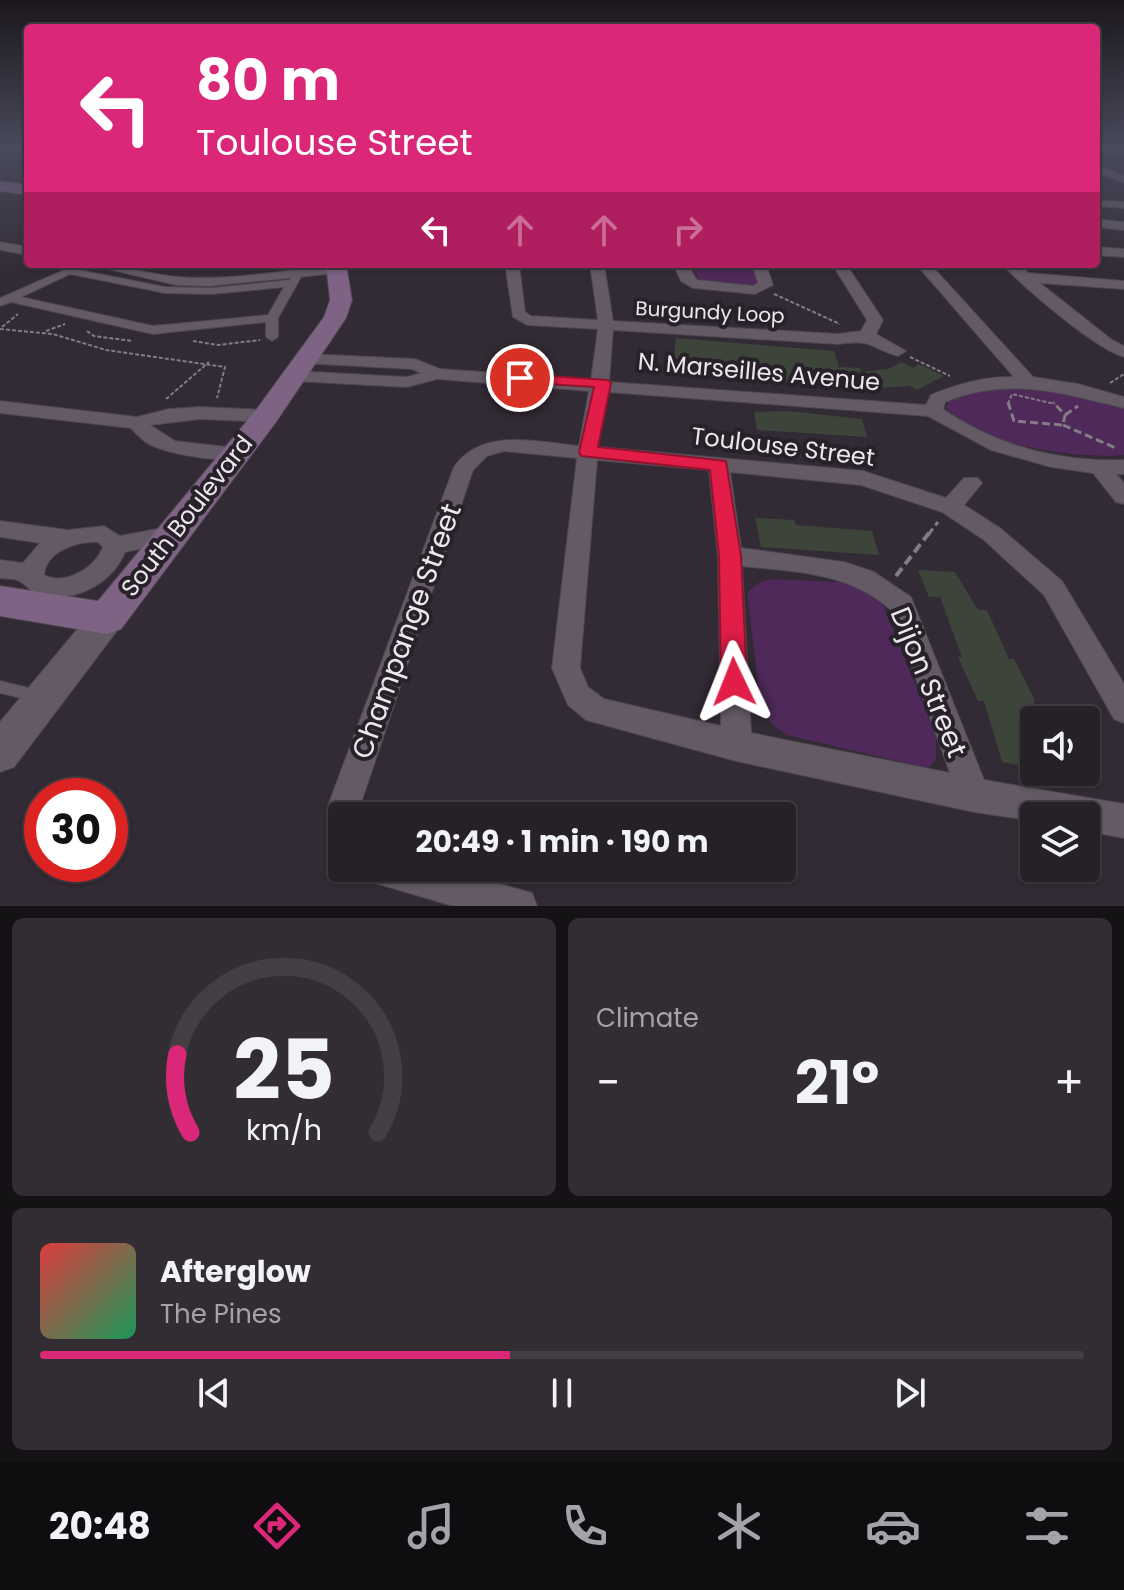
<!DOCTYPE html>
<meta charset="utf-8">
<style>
:root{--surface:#262027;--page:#322d33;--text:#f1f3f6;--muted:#a4a3a7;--line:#423e44;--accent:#db2777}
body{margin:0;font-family:Poppins,sans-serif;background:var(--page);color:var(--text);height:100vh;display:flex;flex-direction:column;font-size:30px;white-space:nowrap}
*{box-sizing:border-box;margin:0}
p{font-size:26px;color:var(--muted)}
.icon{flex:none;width:44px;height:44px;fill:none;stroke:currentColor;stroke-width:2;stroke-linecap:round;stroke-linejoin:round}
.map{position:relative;height:906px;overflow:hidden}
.sheet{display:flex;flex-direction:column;gap:12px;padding:12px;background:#151215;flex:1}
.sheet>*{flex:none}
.guide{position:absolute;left:24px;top:24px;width:1076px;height:244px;border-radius:8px;box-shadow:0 2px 6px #0004,0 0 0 2px var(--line);background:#db2777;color:#fff;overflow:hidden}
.tools{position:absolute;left:1020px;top:706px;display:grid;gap:16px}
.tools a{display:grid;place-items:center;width:80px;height:80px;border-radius:8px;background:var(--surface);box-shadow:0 2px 6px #0004,0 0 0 2px var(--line);font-size:40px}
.speed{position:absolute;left:24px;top:778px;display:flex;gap:16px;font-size:40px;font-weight:700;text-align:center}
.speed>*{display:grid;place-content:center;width:104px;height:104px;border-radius:50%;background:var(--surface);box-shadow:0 2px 6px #0004,0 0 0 2px var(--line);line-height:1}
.speed .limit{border:12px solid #d22;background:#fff;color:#111}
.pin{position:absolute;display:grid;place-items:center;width:68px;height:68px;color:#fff;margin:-34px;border:4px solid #fff;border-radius:50%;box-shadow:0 2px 8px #0007}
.me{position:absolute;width:88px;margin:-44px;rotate:358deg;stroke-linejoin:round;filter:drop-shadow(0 0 6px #0008)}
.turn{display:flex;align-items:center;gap:28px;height:168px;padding:0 40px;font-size:36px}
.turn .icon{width:104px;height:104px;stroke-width:2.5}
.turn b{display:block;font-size:56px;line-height:68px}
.lanes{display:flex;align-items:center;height:76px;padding:0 40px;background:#0003;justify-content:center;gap:40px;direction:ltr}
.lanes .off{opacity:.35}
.big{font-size:60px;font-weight:700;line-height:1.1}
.sheet .tile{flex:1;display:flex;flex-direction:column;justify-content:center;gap:12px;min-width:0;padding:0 28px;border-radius:12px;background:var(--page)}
.sheet .dial{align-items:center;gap:0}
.dial svg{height:208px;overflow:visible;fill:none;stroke:var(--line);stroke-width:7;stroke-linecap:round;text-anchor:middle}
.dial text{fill:var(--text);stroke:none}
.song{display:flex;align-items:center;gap:24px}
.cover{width:96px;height:96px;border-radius:12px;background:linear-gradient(135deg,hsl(0 70% 55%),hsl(150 70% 35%))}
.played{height:8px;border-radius:4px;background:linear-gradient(90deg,var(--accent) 45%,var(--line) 45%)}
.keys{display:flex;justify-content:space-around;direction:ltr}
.heat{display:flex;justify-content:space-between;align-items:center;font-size:44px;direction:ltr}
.sheet .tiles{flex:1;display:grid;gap:12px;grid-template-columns:1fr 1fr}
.tile:last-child{grid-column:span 2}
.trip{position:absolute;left:328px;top:802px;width:468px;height:80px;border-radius:8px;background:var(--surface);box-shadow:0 2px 6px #0004,0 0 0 2px var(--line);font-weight:700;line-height:80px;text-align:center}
.tab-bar{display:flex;height:128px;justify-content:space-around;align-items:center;background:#0f0d10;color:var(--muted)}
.tab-bar .icon{width:56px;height:56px}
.tab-bar .active{color:var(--accent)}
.tab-bar b{font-size:36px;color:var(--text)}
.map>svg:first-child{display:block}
</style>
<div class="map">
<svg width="1124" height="906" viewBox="0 0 1124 906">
<rect width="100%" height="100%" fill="#322a34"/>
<!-- green -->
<g fill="#4f295a">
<path d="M 689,264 L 753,264 L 758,283 L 751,286 L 700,280 Z"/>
<path d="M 1006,388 L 1083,395 L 1124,408 L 1124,455 C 1075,459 980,446 946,408 L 950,398 L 970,391 Z"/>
<path d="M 772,579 L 857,583 L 871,591 L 883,605 L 936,736 L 936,759 L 928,768 L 787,735 L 771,723 L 761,706 L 747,593 L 758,583 Z"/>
</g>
<!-- building -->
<g fill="#3d453a">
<path d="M 676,338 L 834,351 L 839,367 L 860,368 L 861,372 L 888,369 L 902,362 L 913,368 L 919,364 L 944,376 L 917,390 L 909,386 L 879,388 L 762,380 L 761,376 L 672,372 Z"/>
<path d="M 788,411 L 862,419 L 867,437 L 757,430 L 754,412 Z"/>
<path d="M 755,518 L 794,520 L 796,525 L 872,531 L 879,555 L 761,547 Z"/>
<path d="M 918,570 L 955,572 L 978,610 L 987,610 L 1009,659 L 1014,659 L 1034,699 L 1034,768 L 1002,762 L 984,701 L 978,701 L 958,657 L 962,657 L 940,597 L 929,597 Z"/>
</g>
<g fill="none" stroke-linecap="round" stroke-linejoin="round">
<!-- service casing -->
<g stroke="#4c464e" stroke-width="2">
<path id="service" d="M 0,681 L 37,690 L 42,691 L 44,696 L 42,701 L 37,702 L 0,693 Z"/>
</g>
<!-- pedestrian casing -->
<g stroke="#4c464e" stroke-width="2">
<path id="pedestrian" d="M 69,268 L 165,287 L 212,288 L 289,280 L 296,274 L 301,277 L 278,318 L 278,337 L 272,341 L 266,337 L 266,322 L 153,334 L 11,302 L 0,306 L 0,298 ZM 70,274 L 165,293 L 212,294 L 284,287 L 268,315 L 153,326 L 21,297 Z"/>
</g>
<!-- minor casing -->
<g stroke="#4c464e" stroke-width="2">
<g id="minor">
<path d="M 1096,149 L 1124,149 L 1124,154 L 1096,153 Z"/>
<path d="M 1096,164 L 1124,176 L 1124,183 L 1096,171 Z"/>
<path d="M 1096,200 L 1124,202 L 1124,208 L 1096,206 Z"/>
<path d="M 1096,219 L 1124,222 L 1124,230 L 1096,227 Z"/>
<path d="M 0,242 L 28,247 L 28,255 L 0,250 Z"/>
<path d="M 1096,247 L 1124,249 L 1124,257 L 1096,255 Z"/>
<path d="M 87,264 C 119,264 147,274 178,277 C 231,281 286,270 338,265 L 345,269 L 338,273 L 210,286 L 176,285 Z"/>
<path d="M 505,264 L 519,264 L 525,312 L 531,316 L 598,320 L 590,264 L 604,264 L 613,321 L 838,334 L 861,331 L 867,320 L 832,264 L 846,264 L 883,320 L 876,334 L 906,351 L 898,356 C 867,347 874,339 838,344 L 613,330 L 609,382 L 926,405 L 931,395 C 957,384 985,376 1014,377 L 916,264 L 930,264 L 1033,377 L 1078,384 L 1124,397 L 1124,408 C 1062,393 1007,376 945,402 L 943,409 C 996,446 1060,462 1124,460 L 1124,474 L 1116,474 L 1124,483 L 1124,504 L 1116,502 L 1093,473 L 1051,467 L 991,450 L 928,416 L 607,392 L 598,447 L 863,471 L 946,498 L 964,478 L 978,478 L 982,483 L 964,505 L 1000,528 L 1062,581 L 1124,684 L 1124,723 L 1114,719 L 1044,595 L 984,540 L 942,512 L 861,485 L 730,472 L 741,548 L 844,562 L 874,572 L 911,597 L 984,780 L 1124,804 L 1124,838 L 1086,831 L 1086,816 L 1034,816 L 1034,821 L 974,812 L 736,761 L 586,720 L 568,705 L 552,668 L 577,458 L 504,451 L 487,456 L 473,470 L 360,806 L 360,816 L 342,816 L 342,832 L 332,828 L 328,806 L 454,467 C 482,427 537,442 579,446 L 589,391 L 437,379 L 407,387 L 294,381 L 285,376 L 294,371 L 407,377 L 421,373 L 412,369 L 301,363 L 301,355 L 307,354 L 415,359 L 440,369 L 591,380 L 598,329 L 527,325 L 513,317 ZM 597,460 L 709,470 L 718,556 L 721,726 L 604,699 L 588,687 L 580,668 ZM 742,566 C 797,572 848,572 891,610 L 950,773 L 751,733 Z"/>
<path d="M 673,264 L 687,264 L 697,280 L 753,286 L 758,283 L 752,264 L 766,264 L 773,285 L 755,294 L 693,288 L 681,281 Z"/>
<path d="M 1002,264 L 1017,264 L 1029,273 L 1124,281 L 1124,289 L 1040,283 L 1112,340 L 1124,346 L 1124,357 C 1095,349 1022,286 1002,264 Z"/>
<path d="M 0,401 L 137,417 L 169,409 L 200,407 L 266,410 L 275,416 L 266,422 L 200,419 L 150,425 L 175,441 L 243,449 L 246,453 C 234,467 168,454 151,445 C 143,441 137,435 131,428 L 0,413 Z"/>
<path d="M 0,521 L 68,530 L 104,526 L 120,536 L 173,526 L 181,528 L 184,534 L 181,540 L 125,552 C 112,584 73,604 40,595 C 30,592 26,584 19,581 C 15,578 5,579 0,578 L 0,560 L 23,563 L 40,543 L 0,537 ZM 98,542 L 103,547 C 95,568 65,586 44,575 C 46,551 77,541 98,542 Z"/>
<path d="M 360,868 L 443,868 L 532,893 L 537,906 L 453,906 L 365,880 Z"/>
</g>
</g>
<!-- tertiary casing -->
<g stroke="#4c464e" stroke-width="2">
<path id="tertiary" d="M 107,604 L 119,608 L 124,618 L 119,628 L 14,767 L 0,772 L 0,722 L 95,608 Z"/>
</g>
<!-- secondary casing -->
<g stroke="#4c464e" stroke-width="2">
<g id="secondary">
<path d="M 0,181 L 28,185 L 28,195 L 0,191 Z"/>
<path d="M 326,264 L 346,264 L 352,300 L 346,318 L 276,422 L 121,629 L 107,634 L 0,616 L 0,586 L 98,601 L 256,410 L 324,317 L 330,300 Z"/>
</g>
</g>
<!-- path-far2 -->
<g stroke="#837c85" stroke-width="2" stroke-dasharray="4 2" stroke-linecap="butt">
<path d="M 11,149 L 28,152"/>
<path d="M 774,294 L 840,324"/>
<path d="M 2,327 L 18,314"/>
<path d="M 0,329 L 53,334 L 106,350 L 225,367 L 217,398"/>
<path d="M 46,331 L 65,324"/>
<path d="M 87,331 L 94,336 L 133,341"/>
<path d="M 193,341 L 218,345 L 260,340"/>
<path d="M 910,357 L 950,376"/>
<path d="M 1110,383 L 1124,374"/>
<path d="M 166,399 L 209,362"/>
<path d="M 1008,404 L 1012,394 L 1055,404"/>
</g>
<!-- path-far1 -->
<g stroke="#837c85" stroke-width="3" stroke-dasharray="8 4" stroke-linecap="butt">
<path d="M 1008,402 L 1014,421 L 1063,425 L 1065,415 L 1053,402"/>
<path d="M 1065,415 L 1078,406"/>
<path d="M 1063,425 L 1118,449"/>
<path d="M 928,535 L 938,522"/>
</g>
<!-- path -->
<path stroke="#837c85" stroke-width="4" stroke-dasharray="10 5" stroke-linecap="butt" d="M 896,576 L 929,533"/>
<!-- service -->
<use href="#service" fill="#635a65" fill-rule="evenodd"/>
<!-- pedestrian -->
<use href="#pedestrian" fill="#635a65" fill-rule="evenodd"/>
<!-- minor -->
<use href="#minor" fill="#635a65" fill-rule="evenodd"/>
<!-- tertiary -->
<use href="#tertiary" fill="#635a65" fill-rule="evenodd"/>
<!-- secondary -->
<use href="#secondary" fill="#7e6385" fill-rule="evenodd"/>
</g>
<!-- sky -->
<linearGradient id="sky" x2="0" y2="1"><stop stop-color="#1c171d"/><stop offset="0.54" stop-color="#494a5c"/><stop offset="1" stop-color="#494a5c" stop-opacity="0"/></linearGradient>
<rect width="1124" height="276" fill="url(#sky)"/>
<!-- route -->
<path fill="#e11d48" stroke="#92132f" stroke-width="2" d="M 520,374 L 608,380 L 611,383 L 598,447 L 726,461 L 741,556 L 747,682 L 743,690 L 734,694 L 725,690 L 721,682 L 719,556 L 710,470 L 581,456 L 579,452 L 594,387 L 514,382 L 514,375 Z"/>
<g text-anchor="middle" stroke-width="8" stroke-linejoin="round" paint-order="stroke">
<!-- far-street labels -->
<g font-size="20" fill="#ece7ed" stroke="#28212a">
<text transform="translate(710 312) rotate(3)" y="7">Burgundy Loop</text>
</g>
<!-- street labels -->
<g font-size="24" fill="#ece7ed" stroke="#28212a">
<text transform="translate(759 372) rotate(5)" y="8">N. Marseilles Avenue</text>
<text transform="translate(783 447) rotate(7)" y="8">Toulouse Street</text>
<text transform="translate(187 516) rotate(-52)" y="8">South Boulevard</text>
</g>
<!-- near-street labels -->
<g font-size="28" fill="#ece7ed" stroke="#28212a">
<text transform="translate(406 631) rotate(-70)" y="10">Champange Street</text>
<text transform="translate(929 682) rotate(68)" y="10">Dijon Street</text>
</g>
</g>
</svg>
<div class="tools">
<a><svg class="icon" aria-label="sound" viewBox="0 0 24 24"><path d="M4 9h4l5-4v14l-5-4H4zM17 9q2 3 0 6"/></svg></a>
<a><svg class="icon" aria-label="layers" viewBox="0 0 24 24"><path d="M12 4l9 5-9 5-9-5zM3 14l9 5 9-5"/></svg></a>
</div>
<div class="speed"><div class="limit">30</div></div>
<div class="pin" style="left:520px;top:378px;background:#d93025"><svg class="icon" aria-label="arrive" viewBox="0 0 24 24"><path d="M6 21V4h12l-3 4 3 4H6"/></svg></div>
<svg class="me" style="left:734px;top:682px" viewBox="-20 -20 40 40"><path d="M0-17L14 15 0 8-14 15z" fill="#e11d48" stroke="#fff" stroke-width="4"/></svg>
<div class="trip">20:49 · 1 min · 190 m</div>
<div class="guide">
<div class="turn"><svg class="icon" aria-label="left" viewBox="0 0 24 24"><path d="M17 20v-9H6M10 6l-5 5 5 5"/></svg><div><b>80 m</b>Toulouse Street</div></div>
<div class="lanes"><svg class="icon" aria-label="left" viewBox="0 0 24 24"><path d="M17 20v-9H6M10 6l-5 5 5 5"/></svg><svg class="icon off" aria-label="ahead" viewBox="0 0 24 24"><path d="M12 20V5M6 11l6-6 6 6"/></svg><svg class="icon off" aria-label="ahead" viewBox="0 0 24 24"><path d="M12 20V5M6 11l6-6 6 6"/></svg><svg class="icon off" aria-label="right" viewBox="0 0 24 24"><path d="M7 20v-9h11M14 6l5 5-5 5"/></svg></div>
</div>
</div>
<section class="sheet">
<div class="tiles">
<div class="tile dial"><svg viewBox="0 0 100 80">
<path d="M14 69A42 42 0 1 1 86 69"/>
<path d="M14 69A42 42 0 0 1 9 39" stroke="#db2777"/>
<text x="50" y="56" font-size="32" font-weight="700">25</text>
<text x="50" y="72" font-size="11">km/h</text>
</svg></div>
<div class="tile"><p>Climate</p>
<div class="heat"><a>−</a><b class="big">21°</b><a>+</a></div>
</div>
<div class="tile">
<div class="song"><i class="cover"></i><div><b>Afterglow</b><p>The Pines</p></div></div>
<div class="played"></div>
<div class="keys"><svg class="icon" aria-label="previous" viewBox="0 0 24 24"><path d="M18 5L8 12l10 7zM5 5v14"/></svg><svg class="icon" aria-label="pause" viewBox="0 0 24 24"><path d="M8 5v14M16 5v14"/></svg><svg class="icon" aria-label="next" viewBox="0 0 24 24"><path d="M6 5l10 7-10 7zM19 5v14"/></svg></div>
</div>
</div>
</section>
<nav class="tab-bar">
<b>20:48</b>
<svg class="icon active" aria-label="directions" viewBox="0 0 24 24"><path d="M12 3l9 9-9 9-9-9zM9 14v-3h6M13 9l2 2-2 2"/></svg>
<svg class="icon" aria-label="music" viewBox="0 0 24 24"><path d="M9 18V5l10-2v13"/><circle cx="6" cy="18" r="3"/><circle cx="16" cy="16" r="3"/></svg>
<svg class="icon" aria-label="phone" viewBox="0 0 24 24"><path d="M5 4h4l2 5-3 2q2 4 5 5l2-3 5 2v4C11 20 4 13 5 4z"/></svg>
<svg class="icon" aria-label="climate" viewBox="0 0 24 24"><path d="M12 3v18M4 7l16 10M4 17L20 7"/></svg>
<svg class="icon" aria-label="car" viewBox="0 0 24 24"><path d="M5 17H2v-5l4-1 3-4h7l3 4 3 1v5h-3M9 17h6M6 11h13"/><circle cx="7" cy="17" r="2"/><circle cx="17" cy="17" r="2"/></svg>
<svg class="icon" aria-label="filters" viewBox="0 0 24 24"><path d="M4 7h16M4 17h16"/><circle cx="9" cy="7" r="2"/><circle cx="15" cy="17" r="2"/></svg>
</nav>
